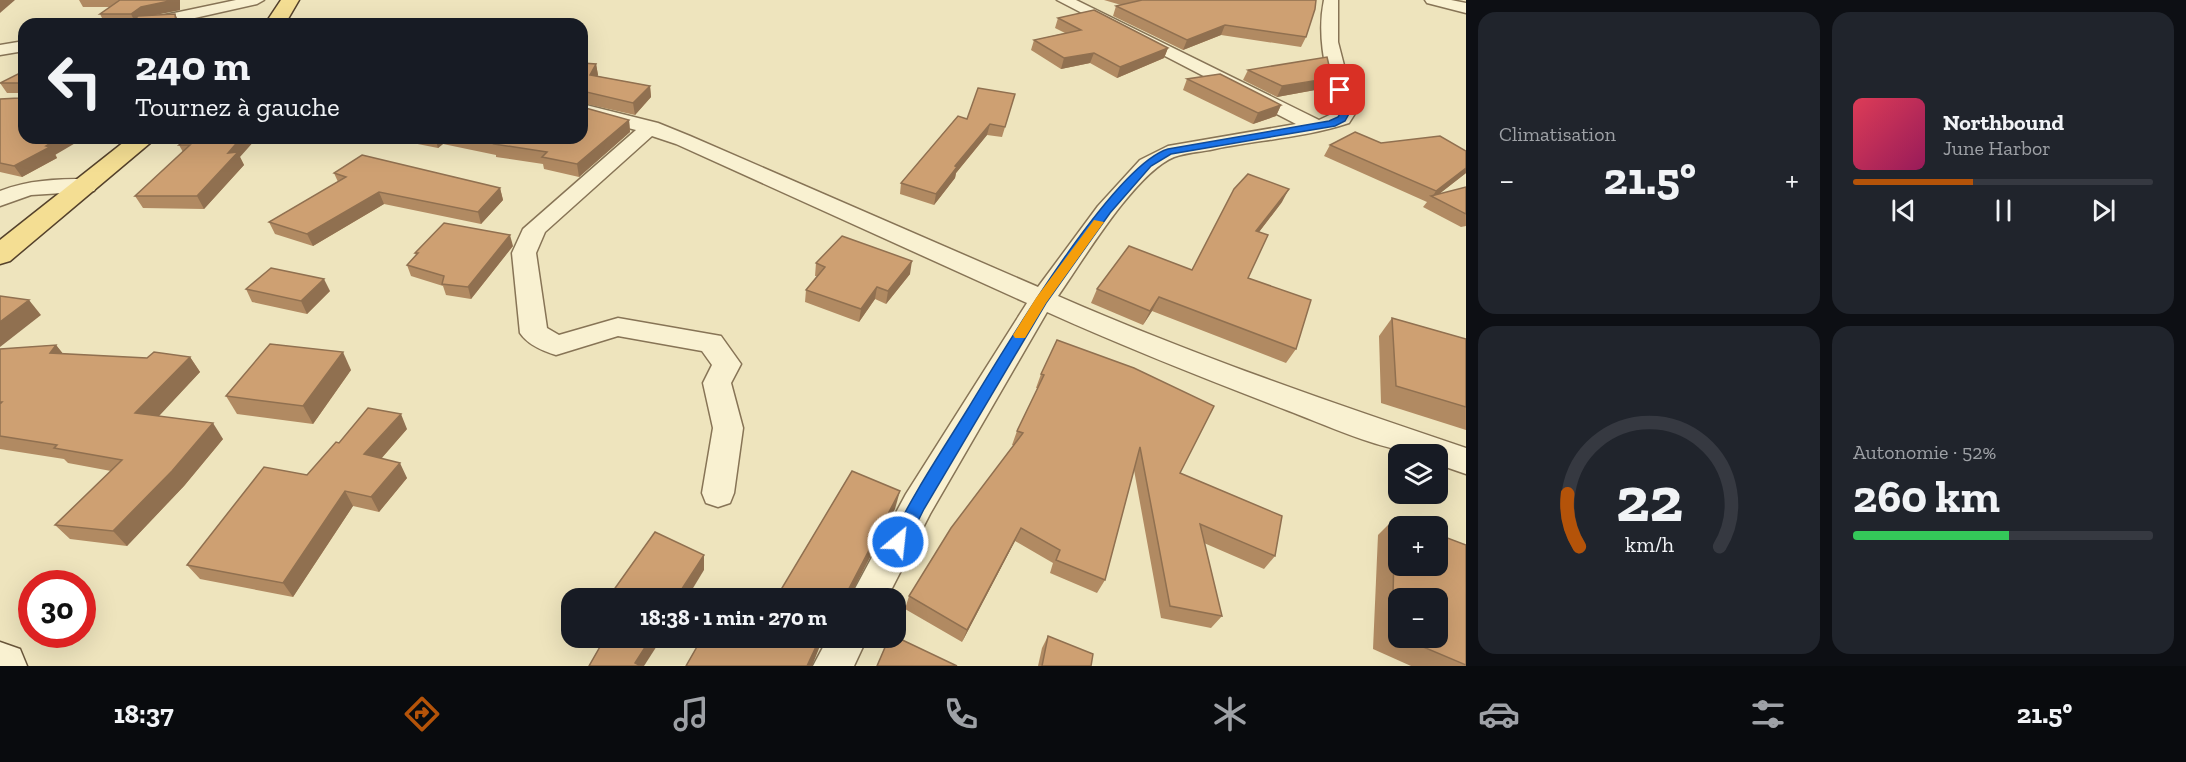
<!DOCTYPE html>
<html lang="fr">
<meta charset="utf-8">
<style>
:root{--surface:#171b24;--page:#20242c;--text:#f1f3f6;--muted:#9ea1a6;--line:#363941;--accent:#b45309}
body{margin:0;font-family:"Zilla Slab",serif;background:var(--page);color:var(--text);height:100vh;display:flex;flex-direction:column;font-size:22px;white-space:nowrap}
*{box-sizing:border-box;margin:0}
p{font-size:20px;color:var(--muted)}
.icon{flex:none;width:33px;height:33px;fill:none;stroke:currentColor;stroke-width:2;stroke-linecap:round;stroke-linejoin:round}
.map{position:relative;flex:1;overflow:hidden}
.panel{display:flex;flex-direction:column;gap:12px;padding:12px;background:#0d0f14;width:720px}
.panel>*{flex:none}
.top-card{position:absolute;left:18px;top:18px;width:570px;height:126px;border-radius:18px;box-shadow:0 6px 24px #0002;background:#171b24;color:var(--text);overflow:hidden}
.fabs{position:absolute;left:1388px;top:444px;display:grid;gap:12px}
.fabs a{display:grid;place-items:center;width:60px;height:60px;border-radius:12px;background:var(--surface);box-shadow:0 6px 24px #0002;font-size:30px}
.speed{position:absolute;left:18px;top:570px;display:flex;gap:12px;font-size:30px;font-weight:700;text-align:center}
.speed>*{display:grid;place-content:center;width:78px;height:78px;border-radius:50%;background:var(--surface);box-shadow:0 6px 24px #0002;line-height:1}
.speed .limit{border:9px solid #d22;background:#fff;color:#111}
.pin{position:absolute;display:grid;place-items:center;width:51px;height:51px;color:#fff;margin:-26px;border-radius:12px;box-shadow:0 3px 9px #0006}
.me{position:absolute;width:66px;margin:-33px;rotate:28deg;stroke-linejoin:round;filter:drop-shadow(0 0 4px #0008)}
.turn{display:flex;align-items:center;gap:21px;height:126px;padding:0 18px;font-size:27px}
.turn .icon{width:78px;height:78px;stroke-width:2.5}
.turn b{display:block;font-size:42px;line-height:51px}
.big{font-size:45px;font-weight:800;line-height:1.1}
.panel .card{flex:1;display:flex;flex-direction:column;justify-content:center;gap:9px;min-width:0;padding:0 21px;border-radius:18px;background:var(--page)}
.panel .dial{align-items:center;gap:0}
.dial svg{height:156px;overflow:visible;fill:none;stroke:var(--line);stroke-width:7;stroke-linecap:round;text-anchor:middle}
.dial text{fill:var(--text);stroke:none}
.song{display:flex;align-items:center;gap:18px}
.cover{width:72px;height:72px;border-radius:9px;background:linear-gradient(135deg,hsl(350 70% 55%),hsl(330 70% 35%))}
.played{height:6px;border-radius:3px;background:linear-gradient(90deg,var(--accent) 40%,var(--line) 40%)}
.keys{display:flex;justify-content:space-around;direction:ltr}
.heat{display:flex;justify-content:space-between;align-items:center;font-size:33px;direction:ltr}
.charge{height:9px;border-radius:4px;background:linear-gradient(90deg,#34c759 52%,var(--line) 0)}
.panel .tiles{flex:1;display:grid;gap:12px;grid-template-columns:repeat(2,1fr)}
.trip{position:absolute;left:561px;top:588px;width:345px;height:60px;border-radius:18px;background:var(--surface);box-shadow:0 6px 24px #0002;font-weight:800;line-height:60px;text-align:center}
.menu{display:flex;height:96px;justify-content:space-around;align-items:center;background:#090b0e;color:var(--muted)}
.menu .icon{width:42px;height:42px}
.menu .current{color:var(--accent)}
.menu b{font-size:27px;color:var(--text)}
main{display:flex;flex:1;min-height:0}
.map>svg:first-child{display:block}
</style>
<main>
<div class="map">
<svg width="1466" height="666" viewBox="0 0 1466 666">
<rect width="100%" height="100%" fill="#eee4bd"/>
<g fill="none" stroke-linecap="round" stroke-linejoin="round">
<!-- street casing -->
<g stroke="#877456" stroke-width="3">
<g id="street">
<path d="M 236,0 L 264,0 L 257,4 L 168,24 L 138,24 L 146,19 Z"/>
<path d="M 1057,0 L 1076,0 L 1319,120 L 1336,112 C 1327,74 1316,39 1324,0 L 1338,0 L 1338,42 L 1356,112 L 1349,123 C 1304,138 1256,140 1210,150 C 1198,152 1185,153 1174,157 C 1135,173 1083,260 1058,296 C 1191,354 1328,402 1466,448 L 1466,474 L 1437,464 L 1437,454 C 1387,454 1336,429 1289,411 C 1208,380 1127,348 1047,312 L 930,514 L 887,598 L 850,598 L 906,494 L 1027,303 L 676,144 L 652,136 L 545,232 L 536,253 L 547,328 L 559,335 L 618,318 L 721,336 L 741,364 L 731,383 L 743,428 L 734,493 L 730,503 L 718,507 L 706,503 L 702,493 L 713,428 L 703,383 L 712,365 L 702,351 L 618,336 L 556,355 C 543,351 528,345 520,333 L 512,253 L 523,229 L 636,130 L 582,116 L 582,104 L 658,123 L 690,136 L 1038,287 L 1098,206 L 1140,160 L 1168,146 L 1296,124 Z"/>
<path d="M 1425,0 L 1451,0 L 1466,3 L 1466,13 L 1427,3 Z"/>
<path d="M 24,41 L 24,51 L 0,55 L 0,45 Z"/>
<path d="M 86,179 L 94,181 L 97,186 L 94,191 L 31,195 L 0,206 L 0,191 C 28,180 57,179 86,179 Z"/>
<path d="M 828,638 L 867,638 L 854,666 L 813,666 Z"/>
</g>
</g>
<!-- secondary casing -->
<g stroke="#68553a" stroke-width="3">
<path id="secondary" d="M 0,642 L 20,649 L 27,666 L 0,666 Z"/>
</g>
<!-- primary casing -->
<g stroke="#54412b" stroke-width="3">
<g id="primary">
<path d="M 281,0 L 299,0 L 285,24 L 265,24 Z"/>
<path d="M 129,138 L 156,138 L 10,261 L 0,264 L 0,240 Z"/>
</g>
</g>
<!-- street -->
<use href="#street" fill="#f9f1d1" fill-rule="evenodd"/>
<!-- secondary -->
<use href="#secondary" fill="#f9f1d1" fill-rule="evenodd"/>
<!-- primary -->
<use href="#primary" fill="#f4de93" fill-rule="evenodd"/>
</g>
<!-- wall -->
<g fill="#b18a62" fill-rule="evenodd">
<path d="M 79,0 L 180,0 L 180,10 L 153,15 L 175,14 L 180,24 L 105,24 L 100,14 L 111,7 L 83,7 Z"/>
<path d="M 1104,0 L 1316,0 L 1306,37 L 1301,47 L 1221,35 L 1183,50 L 1113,16 L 1116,6 L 1121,5 Z"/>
<path d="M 1058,18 L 1168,48 L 1164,58 L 1117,78 L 1090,63 L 1061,69 L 1031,50 L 1034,40 L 1065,33 L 1055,28 Z"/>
<path d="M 582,63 L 596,64 L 598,75 L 597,76 L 650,86 L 651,97 L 635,115 L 582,103 Z"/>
<path d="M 1248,70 L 1326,88 L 1277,97 L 1243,80 Z"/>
<path d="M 24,71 L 57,158 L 22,177 L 0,172 L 0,99 L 19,98 L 19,93 L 7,93 L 0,83 Z"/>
<path d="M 1187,79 L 1281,105 L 1276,116 L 1253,124 L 1183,90 Z"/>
<path d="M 1015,94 L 1002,137 L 987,135 L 956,173 L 955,178 L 934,205 L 900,194 L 901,183 L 967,119 Z"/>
<path d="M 629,120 L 630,132 L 579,177 L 544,169 L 543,164 L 496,157 L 496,155 L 443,144 L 438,148 L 387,138 L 582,138 Z"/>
<path d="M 188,138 L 240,157 L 244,165 L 204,209 L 143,208 L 135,196 L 183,152 L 179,145 Z"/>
<path d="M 1381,143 L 1466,173 L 1439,194 L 1466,187 L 1466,226 L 1461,227 L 1423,207 L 1427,202 L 1324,156 L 1330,145 Z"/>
<path d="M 334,173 L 500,188 L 503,200 L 481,224 L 384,204 L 313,246 L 275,234 L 269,222 L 338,182 Z"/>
<path d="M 1282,202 L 1259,232 L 1248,278 L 1296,349 L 1286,363 L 1152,311 L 1143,325 L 1091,303 L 1097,289 L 1192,270 Z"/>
<path d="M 513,246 L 471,299 L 446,295 L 443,286 L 411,276 L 407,265 L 416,255 L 415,253 Z"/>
<path d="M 816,263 L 910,274 L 886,304 L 875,299 L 859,322 L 805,302 L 806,290 L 817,276 L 815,276 Z"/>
<path d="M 246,289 L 330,291 L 307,314 L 252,302 Z"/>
<path d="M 1392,318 L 1466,339 L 1466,430 L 1381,403 L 1379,336 Z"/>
<path d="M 1057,340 L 1180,473 L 1275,556 L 1264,569 L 1204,543 L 1222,616 L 1211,628 L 1161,618 L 1134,470 L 1105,580 L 1097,593 L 1050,573 L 1053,563 L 1015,541 L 962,642 L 905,609 L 909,596 L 1014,445 L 1012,445 L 1017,431 L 1038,388 L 1036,388 L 1041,374 Z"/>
<path d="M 56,345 L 63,354 L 147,358 L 190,357 L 200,372 L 158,416 L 223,439 L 184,486 L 127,546 L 70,539 L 55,525 L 111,471 L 68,463 L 64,459 L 0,449 L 0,349 Z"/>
<path d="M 351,370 L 313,424 L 237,414 L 226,396 Z"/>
<path d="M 407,429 L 381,459 L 407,478 L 379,512 L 353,506 L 293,597 L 200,579 L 187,565 L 307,475 L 339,443 Z"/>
<path d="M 1395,518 L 1466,545 L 1466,666 L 1411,666 L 1373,649 L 1378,535 ZM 1398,598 L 1437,638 L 1398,638 Z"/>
<path d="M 1048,636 L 1091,666 L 1038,666 L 1042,648 Z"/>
</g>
<!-- shaded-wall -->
<g fill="#907050">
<path d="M 0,0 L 15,0 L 0,13 Z"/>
<path d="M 174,0 L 180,0 L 180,10 L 146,17 L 136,24 L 131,14 L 141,7 Z"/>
<path d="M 175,14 L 180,24 L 176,24 Z"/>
<path d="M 1225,25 L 1221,35 L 1183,50 L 1187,40 Z"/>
<path d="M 1168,48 L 1164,58 L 1117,78 L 1120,67 Z"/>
<path d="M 1094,53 L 1090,63 L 1061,69 L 1064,58 Z"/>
<path d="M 596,64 L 598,75 L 592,87 L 590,75 Z"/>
<path d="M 1332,78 L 1326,88 L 1277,97 L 1282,86 Z"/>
<path d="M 650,86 L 651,97 L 635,115 L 633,103 Z"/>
<path d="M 1281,105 L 1276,116 L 1253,124 L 1258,113 Z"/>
<path d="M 629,120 L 630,132 L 579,177 L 577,164 Z"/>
<path d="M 990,124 L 987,135 L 956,173 L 955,178 L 934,205 L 936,194 L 955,166 Z"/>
<path d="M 59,138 L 84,138 L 55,155 L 57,158 L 22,177 L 14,166 Z"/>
<path d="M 241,138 L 257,138 L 240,157 L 244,165 L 204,209 L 197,196 L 228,153 Z"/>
<path d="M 435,138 L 441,138 L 443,144 L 438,148 Z"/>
<path d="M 1466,168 L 1466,173 L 1434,198 L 1432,197 L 1436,191 Z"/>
<path d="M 500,188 L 503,200 L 481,224 L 478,212 Z"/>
<path d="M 1289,189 L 1282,202 L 1249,245 L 1256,231 Z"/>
<path d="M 379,192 L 384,204 L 313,246 L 307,234 Z"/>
<path d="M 510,235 L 513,246 L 471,299 L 468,287 Z"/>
<path d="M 912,261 L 910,274 L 886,304 L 888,291 Z"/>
<path d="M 324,279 L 330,291 L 307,314 L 301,301 Z"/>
<path d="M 877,287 L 875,299 L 859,322 L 861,309 Z"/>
<path d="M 1159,297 L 1152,311 L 1143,325 L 1150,311 Z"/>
<path d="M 29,300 L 41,315 L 0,347 L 0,322 Z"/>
<path d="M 56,345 L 68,360 L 50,353 Z"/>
<path d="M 343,352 L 351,370 L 313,424 L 303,406 Z"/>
<path d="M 190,357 L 200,372 L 147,429 L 135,413 Z"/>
<path d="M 401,414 L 407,429 L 372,469 L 364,454 Z"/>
<path d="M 213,423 L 223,439 L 184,486 L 127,546 L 113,531 Z"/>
<path d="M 400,463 L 407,478 L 379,512 L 371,497 Z"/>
<path d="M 345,491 L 353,506 L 293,597 L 283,583 Z"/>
<path d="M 900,491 L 895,509 L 849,598 L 844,598 Z"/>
<path d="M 1021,528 L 1015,541 L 962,642 L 967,630 Z"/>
<path d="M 704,555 L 704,570 L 687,598 L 676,598 Z"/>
<path d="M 651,638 L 662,638 L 644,666 L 635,666 L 635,663 Z"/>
<path d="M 820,638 L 828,638 L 822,641 L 812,666 L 807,666 Z"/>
</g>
<!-- building -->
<g fill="#cea072" stroke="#907050" stroke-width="1.5">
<path d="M 120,0 L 174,0 L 141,7 L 131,14 L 100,14 Z"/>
<path d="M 1140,0 L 1316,0 L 1315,9 L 1306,37 L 1225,25 L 1187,40 L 1116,6 L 1142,0 Z"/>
<path d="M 1094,10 L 1168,48 L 1120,67 L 1094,53 L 1064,58 L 1034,40 L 1081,30 L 1058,18 Z"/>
<path d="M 175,14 L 176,24 L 131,24 L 138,16 Z"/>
<path d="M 1327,57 L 1332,78 L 1282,86 L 1248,70 Z"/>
<path d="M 582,63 L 596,64 L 590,75 L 650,86 L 633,103 L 582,91 Z"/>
<path d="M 24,71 L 24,138 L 59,138 L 46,146 L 50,147 L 14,166 L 0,163 L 0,99 L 19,98 L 19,83 L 0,83 Z"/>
<path d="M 1220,74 L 1281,105 L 1258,113 L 1187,79 Z"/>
<path d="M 978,88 L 1015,94 L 1005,127 L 990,124 L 955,166 L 957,167 L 936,194 L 901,183 L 958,116 L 967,119 Z"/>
<path d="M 582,107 L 629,120 L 577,164 L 542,157 L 547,152 L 494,144 L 495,143 L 471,138 L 582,138 Z"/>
<path d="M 1355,132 L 1381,143 L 1440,136 L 1466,151 L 1466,168 L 1436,191 L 1330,145 Z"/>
<path d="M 188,138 L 241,138 L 228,153 L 238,152 L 197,196 L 135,196 L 190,145 L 179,145 Z"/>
<path d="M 362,155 L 500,188 L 478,212 L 379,192 L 307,234 L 269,222 L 346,177 L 334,173 Z"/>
<path d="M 1248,174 L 1289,189 L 1256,231 L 1268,235 L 1248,278 L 1311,300 L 1296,349 L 1159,297 L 1150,311 L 1097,289 L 1129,246 L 1192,270 L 1234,189 Z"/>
<path d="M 1466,187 L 1466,214 L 1431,196 Z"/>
<path d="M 444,223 L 510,235 L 468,287 L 442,284 L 444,276 L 407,265 L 418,253 L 415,253 Z"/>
<path d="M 842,236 L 912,261 L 888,291 L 877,287 L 861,309 L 806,290 L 825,267 L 816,263 Z"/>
<path d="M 271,268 L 324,279 L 301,301 L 246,289 Z"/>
<path d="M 0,296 L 29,300 L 0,322 Z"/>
<path d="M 1392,318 L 1466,339 L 1466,407 L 1396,386 Z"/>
<path d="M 1057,340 L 1134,368 L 1214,406 L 1180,473 L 1282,516 L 1275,556 L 1200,524 L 1222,616 L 1170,606 L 1140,447 L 1105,580 L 1056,560 L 1060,550 L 1021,528 L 967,630 L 909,596 L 951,528 L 1023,433 L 1017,431 L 1044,375 L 1041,374 Z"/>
<path d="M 270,344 L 343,352 L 303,406 L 226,396 Z"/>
<path d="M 56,345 L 50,353 L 147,358 L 154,352 L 190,357 L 135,413 L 213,423 L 172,471 L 113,531 L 55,525 L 122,460 L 54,448 L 57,445 L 0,436 L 0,404 L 2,402 L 0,402 L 0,349 Z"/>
<path d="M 368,408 L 401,414 L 364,454 L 400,463 L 371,497 L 345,491 L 283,583 L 187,565 L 264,467 L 307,475 L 336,442 L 339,443 Z"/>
<path d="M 852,471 L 900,491 L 844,598 L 776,598 Z"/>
<path d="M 1395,518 L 1417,526 L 1398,526 L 1398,566 L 1437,566 L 1437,534 L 1466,545 L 1466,665 L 1402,638 L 1437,638 L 1437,598 L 1398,598 L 1398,636 L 1392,633 Z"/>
<path d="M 655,532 L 704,555 L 676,598 L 608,598 Z"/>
<path d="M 726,594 L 735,598 L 724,598 Z"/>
<path d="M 1048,636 L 1093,654 L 1091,666 L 1042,666 Z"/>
<path d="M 896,637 L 957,666 L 877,666 L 889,638 L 896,638 Z"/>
<path d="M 605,638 L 651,638 L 635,663 L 641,666 L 589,666 Z"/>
<path d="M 702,638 L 820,638 L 807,666 L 686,666 Z"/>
</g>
<!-- route -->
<path fill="#1a73e8" stroke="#114b97" stroke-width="1.5" d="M 1340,87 L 1345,90 L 1350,112 L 1345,121 L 1335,126 L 1171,154 L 1151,166 L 1110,213 L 1046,303 L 924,509 L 905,547 L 898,549 L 892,547 L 890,542 C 912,495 942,451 969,407 C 1002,353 1112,166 1168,149 L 1329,121 L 1338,117 L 1341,112 L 1336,90 Z"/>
<!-- slow -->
<path fill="#f59e0b" d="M 1094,220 L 1104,222 L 1046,303 L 1025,338 L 1015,338 L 1013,335 L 1036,298 Z"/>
</svg>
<div class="fabs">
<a><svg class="icon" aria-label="layers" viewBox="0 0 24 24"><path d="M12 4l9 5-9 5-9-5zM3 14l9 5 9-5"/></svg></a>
<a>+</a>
<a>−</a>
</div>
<div class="speed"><div class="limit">30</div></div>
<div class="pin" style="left:1340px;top:90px;background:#d93025"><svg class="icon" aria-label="arrive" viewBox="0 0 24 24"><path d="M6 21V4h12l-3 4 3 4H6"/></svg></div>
<svg class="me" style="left:898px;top:542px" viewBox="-20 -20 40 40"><circle r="17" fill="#1a73e8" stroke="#fff" stroke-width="3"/><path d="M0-11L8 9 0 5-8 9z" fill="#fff"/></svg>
<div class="trip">18:38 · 1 min · 270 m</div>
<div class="top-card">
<div class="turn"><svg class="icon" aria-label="left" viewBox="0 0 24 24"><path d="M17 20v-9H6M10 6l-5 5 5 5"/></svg><div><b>240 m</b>Tournez à gauche</div></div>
</div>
</div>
<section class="panel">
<div class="tiles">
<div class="card"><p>Climatisation</p>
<div class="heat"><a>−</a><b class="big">21.5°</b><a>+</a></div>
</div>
<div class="card">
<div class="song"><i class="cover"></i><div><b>Northbound</b><p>June Harbor</p></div></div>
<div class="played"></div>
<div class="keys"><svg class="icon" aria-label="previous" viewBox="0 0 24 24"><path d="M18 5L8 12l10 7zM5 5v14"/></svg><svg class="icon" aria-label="pause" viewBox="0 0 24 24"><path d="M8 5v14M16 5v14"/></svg><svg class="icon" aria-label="next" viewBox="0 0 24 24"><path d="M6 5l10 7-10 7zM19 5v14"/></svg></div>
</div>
<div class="card dial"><svg viewBox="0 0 100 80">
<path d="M14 69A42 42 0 1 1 86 69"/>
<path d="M14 69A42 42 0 0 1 8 42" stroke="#b45309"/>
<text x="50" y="56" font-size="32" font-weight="700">22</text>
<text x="50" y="72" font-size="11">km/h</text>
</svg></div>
<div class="card"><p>Autonomie · 52%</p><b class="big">260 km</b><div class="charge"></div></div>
</div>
</section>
</main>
<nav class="menu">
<b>18:37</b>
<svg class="icon current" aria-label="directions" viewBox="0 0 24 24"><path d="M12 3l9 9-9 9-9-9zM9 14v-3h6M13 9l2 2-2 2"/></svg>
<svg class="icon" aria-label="music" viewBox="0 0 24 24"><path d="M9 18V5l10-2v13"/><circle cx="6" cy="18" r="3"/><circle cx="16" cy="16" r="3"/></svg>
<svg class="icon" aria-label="phone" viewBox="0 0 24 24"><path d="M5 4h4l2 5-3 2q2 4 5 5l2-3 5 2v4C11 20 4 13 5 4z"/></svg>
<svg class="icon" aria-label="climate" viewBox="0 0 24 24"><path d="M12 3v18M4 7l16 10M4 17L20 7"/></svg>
<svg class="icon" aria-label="car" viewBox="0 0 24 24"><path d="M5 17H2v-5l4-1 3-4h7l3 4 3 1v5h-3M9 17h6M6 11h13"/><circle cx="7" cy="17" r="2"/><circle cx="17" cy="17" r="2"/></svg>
<svg class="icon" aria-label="filters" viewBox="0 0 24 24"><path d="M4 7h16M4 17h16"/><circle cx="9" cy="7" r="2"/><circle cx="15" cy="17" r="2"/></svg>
<b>21.5°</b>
</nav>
